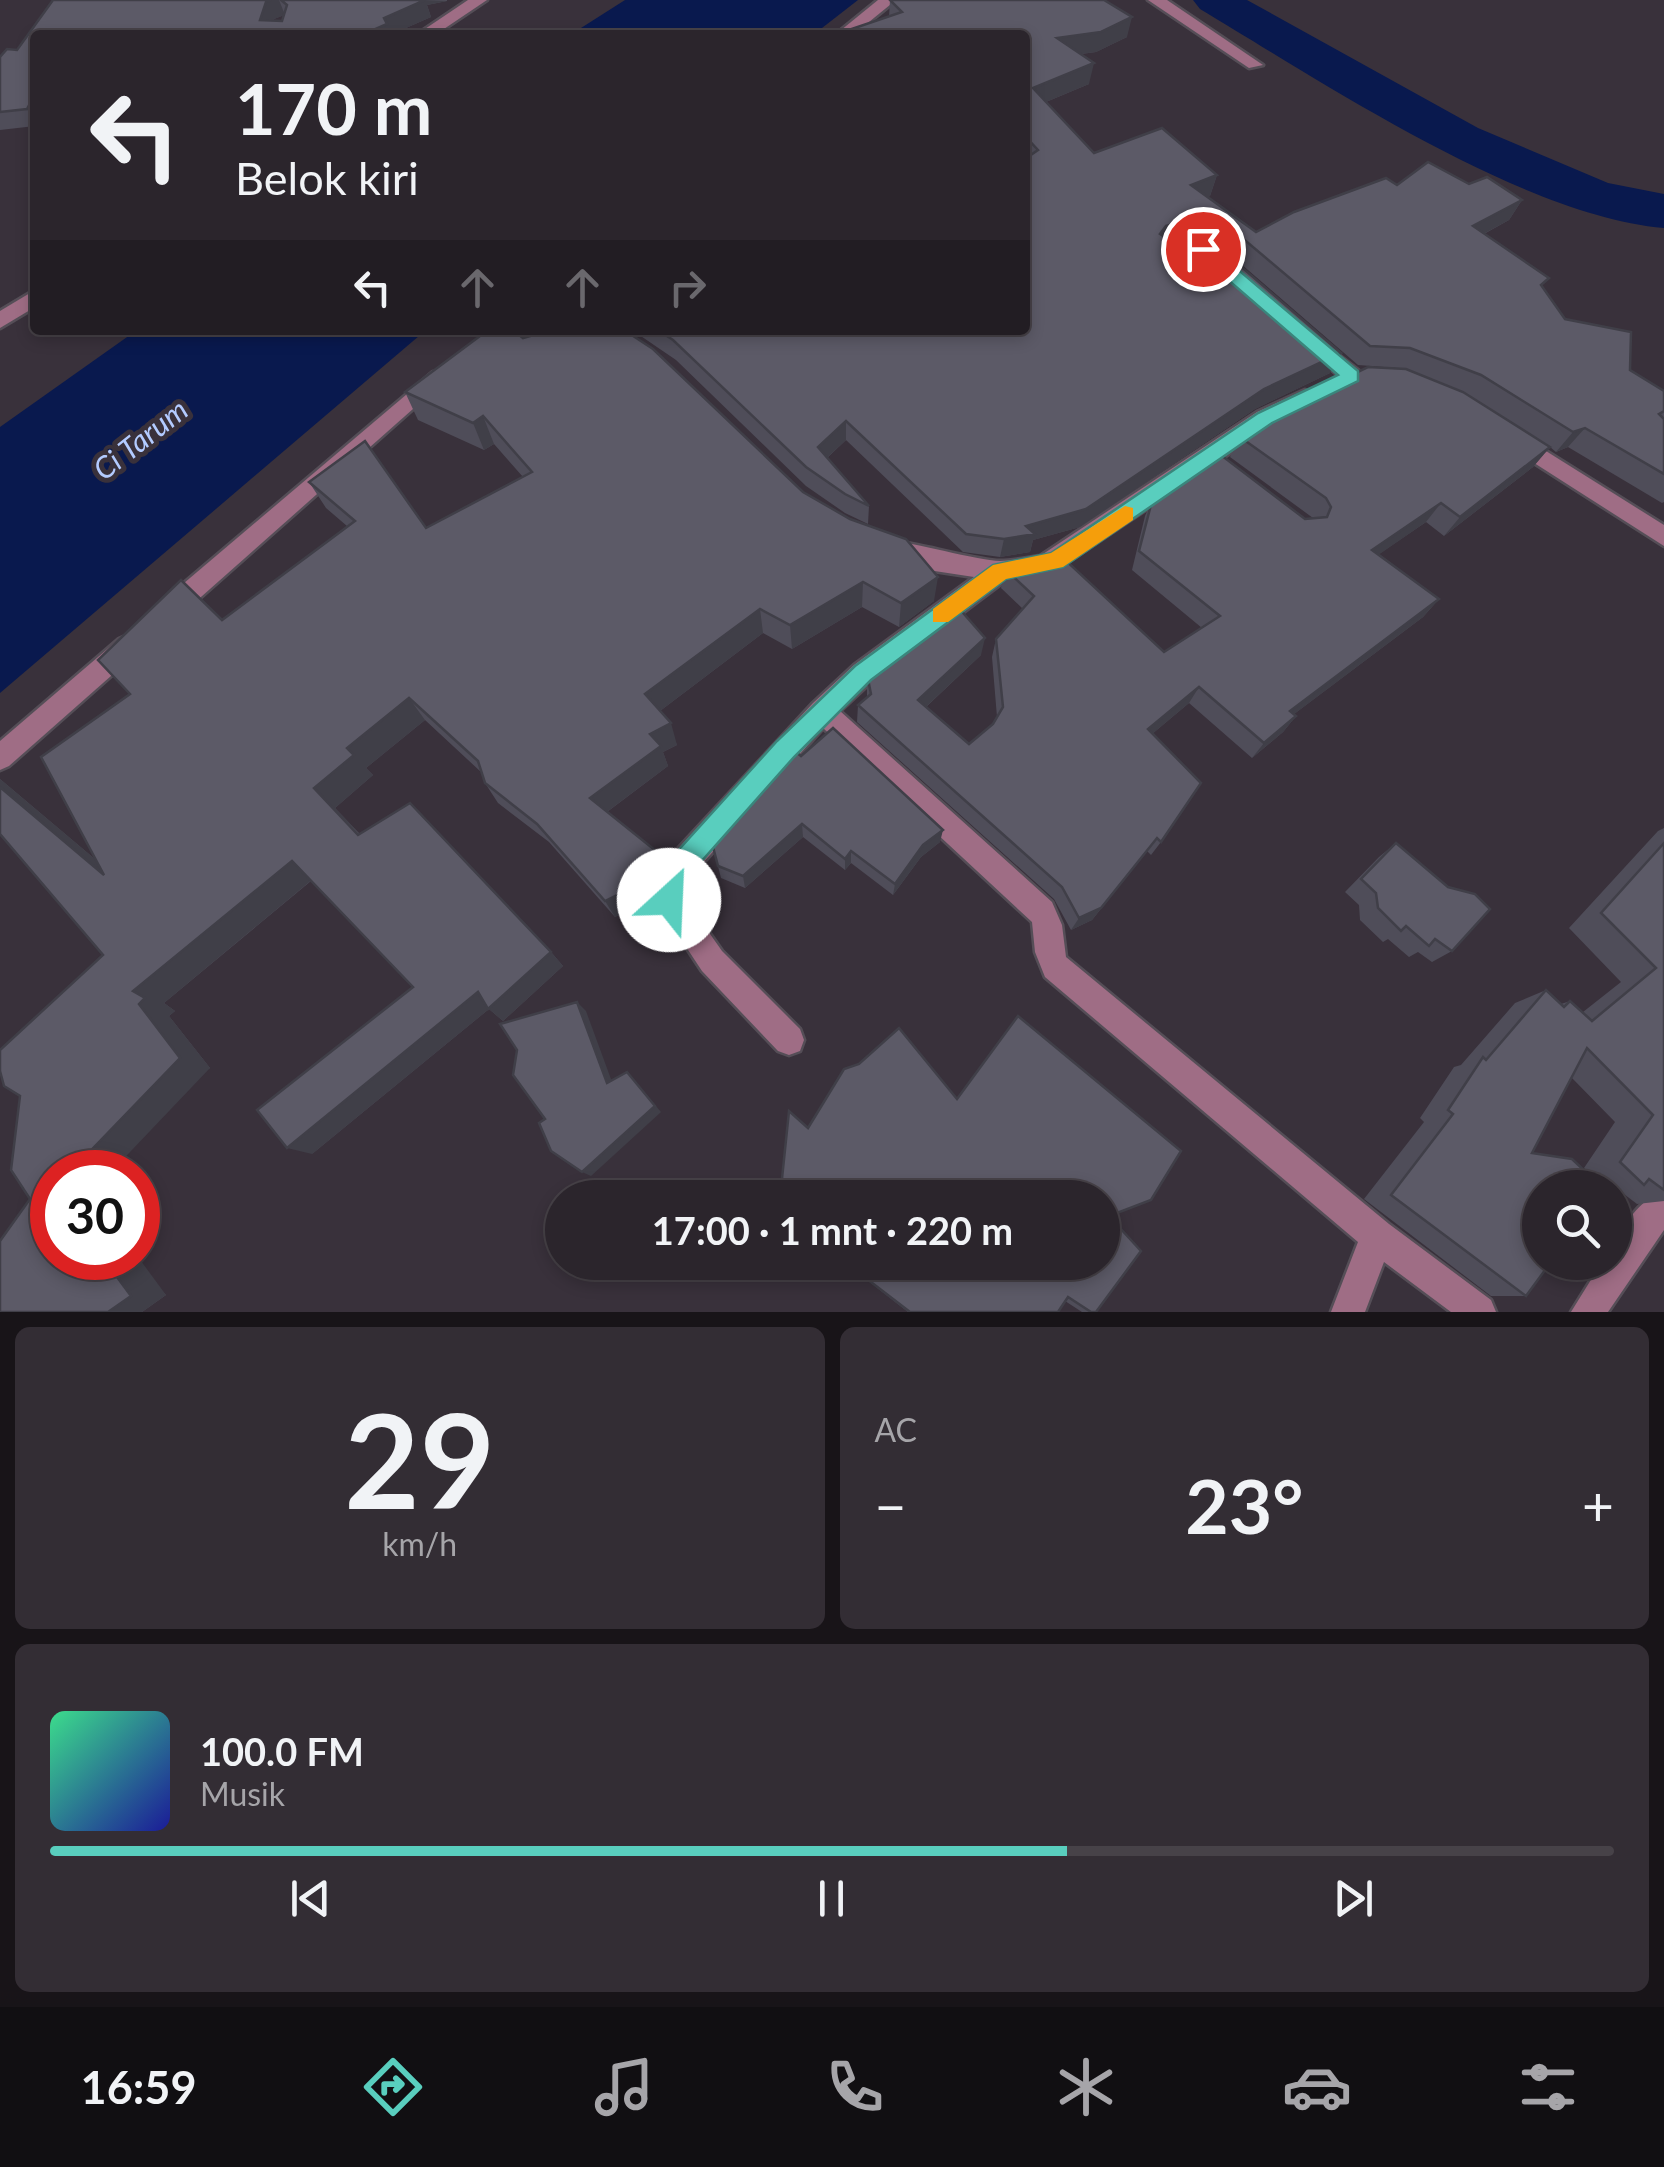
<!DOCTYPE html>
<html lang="id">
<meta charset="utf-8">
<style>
:root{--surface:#2b252c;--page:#332d34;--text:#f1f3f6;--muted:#a6a5a9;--line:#474248;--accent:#59cebe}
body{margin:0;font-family:Lato,sans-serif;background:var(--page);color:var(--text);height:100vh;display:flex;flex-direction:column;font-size:38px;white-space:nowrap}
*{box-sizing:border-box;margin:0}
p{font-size:32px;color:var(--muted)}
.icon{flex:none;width:55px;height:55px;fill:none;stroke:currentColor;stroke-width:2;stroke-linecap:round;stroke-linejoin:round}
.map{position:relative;height:1312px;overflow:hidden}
.sheet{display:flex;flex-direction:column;gap:15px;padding:15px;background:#181418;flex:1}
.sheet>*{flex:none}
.guide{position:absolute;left:30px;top:30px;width:1000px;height:305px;border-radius:10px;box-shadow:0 5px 15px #0003,0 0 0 2px var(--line);background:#2b252c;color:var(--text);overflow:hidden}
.tools{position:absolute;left:1522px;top:1170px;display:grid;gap:20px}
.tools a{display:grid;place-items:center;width:110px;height:110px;border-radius:50%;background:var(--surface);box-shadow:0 5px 15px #0003,0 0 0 2px var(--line);font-size:50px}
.speed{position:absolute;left:30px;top:1150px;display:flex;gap:20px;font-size:50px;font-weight:700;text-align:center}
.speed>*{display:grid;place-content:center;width:130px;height:130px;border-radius:50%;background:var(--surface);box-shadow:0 5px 15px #0003,0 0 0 2px var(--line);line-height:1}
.speed .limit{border:15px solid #d22;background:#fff;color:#111}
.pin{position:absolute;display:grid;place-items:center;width:85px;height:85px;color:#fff;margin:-42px;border:5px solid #fff;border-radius:50%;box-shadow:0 2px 10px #0007}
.me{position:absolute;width:110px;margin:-55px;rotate:25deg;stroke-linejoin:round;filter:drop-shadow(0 0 8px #0008)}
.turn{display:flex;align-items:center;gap:35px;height:210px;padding:0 40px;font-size:45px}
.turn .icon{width:130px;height:130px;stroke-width:2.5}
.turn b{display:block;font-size:70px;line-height:85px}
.lanes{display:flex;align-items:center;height:95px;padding:0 40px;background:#0003;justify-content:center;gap:50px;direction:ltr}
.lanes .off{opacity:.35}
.big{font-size:75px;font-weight:700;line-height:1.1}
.sheet .widget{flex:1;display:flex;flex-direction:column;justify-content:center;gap:15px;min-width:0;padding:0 35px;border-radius:15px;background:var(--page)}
.sheet .dial{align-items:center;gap:0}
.dial b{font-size:130px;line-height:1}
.song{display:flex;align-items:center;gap:30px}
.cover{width:120px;height:120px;border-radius:15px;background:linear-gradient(135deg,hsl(150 70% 55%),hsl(240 70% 35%))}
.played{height:10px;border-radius:5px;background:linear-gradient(90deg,var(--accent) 65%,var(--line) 65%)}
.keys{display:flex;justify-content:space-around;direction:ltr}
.heat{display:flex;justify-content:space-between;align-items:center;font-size:55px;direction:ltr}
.sheet .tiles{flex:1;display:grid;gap:15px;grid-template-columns:1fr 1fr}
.widget:last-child{grid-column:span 2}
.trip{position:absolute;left:545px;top:1180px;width:575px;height:100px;border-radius:50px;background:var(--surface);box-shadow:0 5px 15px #0003,0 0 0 2px var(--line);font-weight:700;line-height:100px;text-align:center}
.tab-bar{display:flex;height:160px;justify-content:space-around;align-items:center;background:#110f12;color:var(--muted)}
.tab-bar .icon{width:70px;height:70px}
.tab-bar .selected{color:var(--accent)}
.tab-bar b{font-size:45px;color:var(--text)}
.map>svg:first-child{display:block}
</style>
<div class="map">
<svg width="1664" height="1312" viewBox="0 0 1664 1312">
<rect width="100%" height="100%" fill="#39313b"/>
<!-- water -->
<g fill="#09194e">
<path d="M 625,0 L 858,0 L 813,35 L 570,35 Z"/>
<path d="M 137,330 L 426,330 L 0,693 L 0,427 Z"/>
</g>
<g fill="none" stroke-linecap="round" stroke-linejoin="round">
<!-- river -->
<path fill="#09194e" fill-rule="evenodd" d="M 1193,0 L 1247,0 L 1478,128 L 1608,183 L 1664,194 L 1664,228 C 1521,215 1324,83 1200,9 Z"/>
<!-- minor casing -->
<g stroke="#554e57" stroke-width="5">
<g id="minor">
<path d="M 468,0 L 487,0 L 435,35 L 416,35 Z"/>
<path d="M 878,0 L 896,0 L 853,35 L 835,35 Z"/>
<path d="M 1148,0 L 1167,0 L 1263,65 L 1249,68 Z"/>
<path d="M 35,290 L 35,307 L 0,328 L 0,311 Z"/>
<path d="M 1310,333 L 1359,371 L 1359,381 L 1345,381 L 1303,345 L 1303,335 Z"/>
<path d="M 433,372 L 440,375 L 440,385 L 175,620 L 157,620 L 154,613 L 157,606 Z"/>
<path d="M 1305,390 L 1316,398 L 1313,403 L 1273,424 L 1053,572 L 1006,580 L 872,681 L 840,711 L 1052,902 L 1062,925 L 1066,957 L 1389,1224 L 1491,1300 L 1496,1312 L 1451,1312 L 1384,1262 L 1365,1312 L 1331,1312 L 1358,1242 L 1045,977 L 1035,952 L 1032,922 L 823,728 L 694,873 L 684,897 L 722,951 L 800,1029 L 804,1040 L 800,1051 L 789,1055 L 778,1051 L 702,971 L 655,900 L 673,854 L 813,703 L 854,665 L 974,577 L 928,570 L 884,556 L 880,549 L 884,542 C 898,537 975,561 1000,561 C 1013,561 1027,558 1040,556 L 1257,412 Z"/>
<path d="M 1514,431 L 1664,525 L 1664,546 L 1506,445 L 1503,439 L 1506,433 Z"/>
<path d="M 128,635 L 137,639 L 140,646 L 137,653 L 9,766 L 0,770 L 0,741 L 119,639 Z"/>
<path d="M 1657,1195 L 1664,1197 L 1664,1230 L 1608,1312 L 1571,1312 L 1602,1262 L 1615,1262 C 1615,1238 1633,1204 1657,1195 Z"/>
</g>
</g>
<!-- minor -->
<use href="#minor" fill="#9f6d85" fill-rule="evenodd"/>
</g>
<!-- wall -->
<g fill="#4f4d59" fill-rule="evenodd">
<path d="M 53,0 L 447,0 L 447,1 L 427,5 L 431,17 L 390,35 L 35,35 L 35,126 L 0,130 L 0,57 L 17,50 ZM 284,15 L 282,21 L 273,21 L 274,19 Z"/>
<path d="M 890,0 L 1127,37 L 1096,52 L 1081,54 L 1089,84 L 1046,102 L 1094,153 L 1217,175 L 1210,196 L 1208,197 L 1256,232 L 1397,185 L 1469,184 L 1522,200 L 1509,220 L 1484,234 L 1543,287 L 1565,319 L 1630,370 L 1664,391 L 1664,502 L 1662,503 L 1568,447 L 1556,452 L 1550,447 L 1533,467 L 1444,536 L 1426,522 L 1379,554 L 1439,599 L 1423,617 L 1294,714 L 1296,716 L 1283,732 L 1252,758 L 1189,703 L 1152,734 L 1161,842 L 1151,855 L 1147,851 L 1092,920 L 1071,930 L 1054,899 L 857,722 L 858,705 L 867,697 L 867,674 L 981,655 L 926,707 L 969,744 L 993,724 L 997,717 L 992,657 L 996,639 L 1023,609 L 1001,588 L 1006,570 L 1164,652 L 1202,628 L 1132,570 L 1145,516 L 1153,497 L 1305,519 L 1313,518 L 1230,457 L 1240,437 L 1397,368 L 1358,365 L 1219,245 L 1214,243 L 1330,373 L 1255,409 L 1080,527 L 1033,540 L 1030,552 L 1000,557 L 963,552 L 846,440 L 827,458 L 869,506 L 868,524 L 845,513 L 806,486 L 676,360 L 632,330 L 1025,330 L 1025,35 L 889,17 ZM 1197,238 L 1203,240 L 1174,243 Z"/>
<path d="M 523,338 L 803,492 L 934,601 L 899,627 L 862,607 L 792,649 L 763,633 L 660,711 L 677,745 L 663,752 L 668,766 L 607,812 L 663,869 L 633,896 L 636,907 L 615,917 L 549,842 L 498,803 L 485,783 L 481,772 L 425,720 L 366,768 L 373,775 L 335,808 L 360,834 L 551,952 L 563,966 L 503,1021 L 489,1009 L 312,1154 L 413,987 L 311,881 L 164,1003 L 175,1011 L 169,1016 L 210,1068 L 52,1172 L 166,1295 L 142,1312 L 0,1312 L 30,1199 L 103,955 L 0,834 L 0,779 L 96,860 L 130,694 L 347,526 L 326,508 L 309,482 L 426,528 L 523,477 L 494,444 L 484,450 L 418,420 L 405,392 Z"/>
<path d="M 801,756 L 940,842 L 921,857 L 893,895 L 851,863 L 845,870 L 803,837 L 745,888 L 721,878 L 712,843 Z"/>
<path d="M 1664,828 L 1664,1201 L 1637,1204 L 1616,1188 L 1604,1188 L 1584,1168 L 1615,1122 L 1571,1077 L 1532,1153 L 1526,1296 L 1491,1296 L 1364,1199 L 1424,1122 L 1420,1118 L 1454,1067 L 1461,1065 L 1515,1003 L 1546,990 L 1561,1004 L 1570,1001 L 1583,1012 L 1621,982 L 1569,928 L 1658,831 Z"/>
<path d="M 1396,843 L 1452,951 L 1432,962 L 1418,952 L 1409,957 L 1388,939 L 1383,942 L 1360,920 L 1359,905 L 1345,892 L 1379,857 Z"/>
<path d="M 1018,1016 L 1181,1151 L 1151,1200 L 1109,1216 L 1141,1251 L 1096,1312 L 1082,1312 L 1065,1301 L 1058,1312 L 908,1312 L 853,1269 L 854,1266 L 850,1262 L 1102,1262 L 1102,1198 L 787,1198 L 781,1188 L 789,1111 L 808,1128 L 844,1069 L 859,1064 L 899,1028 L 957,1099 Z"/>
</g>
<!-- shaded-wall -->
<g fill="#403f48">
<path d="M 271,0 L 279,0 L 285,15 L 274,19 L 269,35 L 260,20 L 266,2 Z"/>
<path d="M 423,0 L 447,1 L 427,5 L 431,17 L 390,35 L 362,35 L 384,18 Z"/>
<path d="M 1132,17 L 1127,37 L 1096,52 L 1053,58 L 1057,38 Z"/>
<path d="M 1094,63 L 1089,84 L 1029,109 L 1033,88 Z"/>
<path d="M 34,93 L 35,95 L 35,121 L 27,109 Z"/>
<path d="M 1217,175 L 1210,196 L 1185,205 L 1191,185 Z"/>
<path d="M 1522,200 L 1509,220 L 1461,246 L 1473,226 Z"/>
<path d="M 1204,218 L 1197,238 L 1159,246 L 1160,234 L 1166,226 Z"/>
<path d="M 1341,353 L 1330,373 L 1255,409 L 1080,527 L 1033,540 L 1030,552 L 1000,557 L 1004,539 L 1264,389 Z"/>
<path d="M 483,416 L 494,444 L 484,450 L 473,423 Z"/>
<path d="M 846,421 L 846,440 L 818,466 L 818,447 Z"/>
<path d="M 1585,428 L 1568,447 L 1556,452 L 1573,432 Z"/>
<path d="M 1550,447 L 1533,467 L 1444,536 L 1460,517 Z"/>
<path d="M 1441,503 L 1426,522 L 1358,569 L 1372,550 Z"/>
<path d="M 938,577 L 934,601 L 899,627 L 901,603 Z"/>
<path d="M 863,582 L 862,607 L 792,649 L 790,625 Z"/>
<path d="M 1439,599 L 1423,617 L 1277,727 L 1290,711 Z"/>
<path d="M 760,609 L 763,633 L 652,717 L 645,694 Z"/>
<path d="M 985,638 L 981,655 L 915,717 L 918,700 Z"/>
<path d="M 1199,687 L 1189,703 L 1139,745 L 1148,729 Z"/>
<path d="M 409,698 L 425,720 L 366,768 L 373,775 L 335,808 L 378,853 L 314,788 L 347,748 Z"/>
<path d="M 1296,716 L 1283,732 L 1252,758 L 1264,743 Z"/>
<path d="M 671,723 L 677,745 L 663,752 L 668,766 L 600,817 L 590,798 L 650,734 Z"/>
<path d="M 0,779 L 134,892 L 104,875 L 0,787 Z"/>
<path d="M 802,824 L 803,837 L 745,888 L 743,876 Z"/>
<path d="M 943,830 L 940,842 L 921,857 L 893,895 L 895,884 L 923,845 Z"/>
<path d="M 1157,838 L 1092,920 L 1071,930 L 1079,918 Z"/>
<path d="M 656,851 L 663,869 L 633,896 L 636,907 L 615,917 L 605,901 L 624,879 Z"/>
<path d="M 851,851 L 851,863 L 845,870 L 845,859 Z"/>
<path d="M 292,861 L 314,878 L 164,1003 L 175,1011 L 169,1016 L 210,1068 L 111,1172 L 70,1172 L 133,991 Z"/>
<path d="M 551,952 L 563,966 L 503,1021 L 489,1009 L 312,1154 L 287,1148 L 478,992 Z"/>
<path d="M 577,1002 L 586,1011 L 615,1090 L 607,1083 Z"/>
<path d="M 627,1072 L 661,1112 L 591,1176 L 582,1172 Z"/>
<path d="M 138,1257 L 166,1295 L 142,1312 L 108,1312 L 103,1258 Z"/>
</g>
<!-- building -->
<g fill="#5c5a67" stroke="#403f48" stroke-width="2.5">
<path d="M 53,0 L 271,0 L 266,2 L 260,20 L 282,21 L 287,5 L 281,0 L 425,0 L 384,18 L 387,24 L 362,35 L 35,35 L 35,94 L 27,109 L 0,112 L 0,57 L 7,49 L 17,50 Z"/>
<path d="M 890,0 L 1104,0 L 1132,17 L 1101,32 L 1057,38 L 1094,63 L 1033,88 L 1094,153 L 1162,128 L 1217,175 L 1191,185 L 1256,232 L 1294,212 L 1386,178 L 1397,185 L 1428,162 L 1469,184 L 1487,177 L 1522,200 L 1473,226 L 1549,278 L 1541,285 L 1565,319 L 1631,332 L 1630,370 L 1664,391 L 1664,411 L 1659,414 L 1664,419 L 1664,474 L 1585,428 L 1573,432 L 1481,375 L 1410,348 L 1370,346 L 1227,225 L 1204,218 L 1166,226 L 1160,234 L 1174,243 L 1209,239 L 1341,353 L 1264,389 L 1086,509 L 1026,526 L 1035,534 L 1004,539 L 966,534 L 846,421 L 818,447 L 869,506 L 845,494 L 806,467 L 673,340 L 658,330 L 1025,330 L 1025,159 L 1038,150 L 1025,136 L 1025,35 L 834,35 L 902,12 Z"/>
<path d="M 488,330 L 513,330 L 523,338 L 551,330 L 624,330 L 653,349 L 803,492 L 850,519 L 906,539 L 938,577 L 901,603 L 863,582 L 790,625 L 760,609 L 645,694 L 671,723 L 650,734 L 661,746 L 590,798 L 656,851 L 624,879 L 627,890 L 605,901 L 537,824 L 485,783 L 478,761 L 409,698 L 347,748 L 354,755 L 314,788 L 358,835 L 410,803 L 551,952 L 488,1009 L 478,992 L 287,1148 L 257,1110 L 413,987 L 292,861 L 133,991 L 145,998 L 139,1004 L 180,1058 L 70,1172 L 52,1172 L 52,1258 L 103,1258 L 131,1296 L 108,1312 L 0,1312 L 0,1241 L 30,1199 L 11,1170 L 20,1096 L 4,1086 L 0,1071 L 0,1050 L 103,955 L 0,834 L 0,787 L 104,875 L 41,757 L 130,694 L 98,660 L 181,580 L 222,620 L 355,521 L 309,482 L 365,441 L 426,528 L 532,472 L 483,416 L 473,423 L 405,392 Z"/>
<path d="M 1368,367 L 1406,369 L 1463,392 L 1550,447 L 1460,517 L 1441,503 L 1372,550 L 1439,599 L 1290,711 L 1296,716 L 1264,743 L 1199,687 L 1148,729 L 1201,783 L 1161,842 L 1157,838 L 1101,908 L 1079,918 L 1062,887 L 858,705 L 871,694 L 867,674 L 957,606 L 985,638 L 918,700 L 969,744 L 993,724 L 1003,707 L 996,639 L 1034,596 L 1006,570 L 1012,565 L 1060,555 L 1164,652 L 1220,616 L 1139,551 L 1153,497 L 1217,452 L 1305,519 L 1327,517 L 1331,507 L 1326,498 L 1240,437 L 1286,406 Z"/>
<path d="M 833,728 L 943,830 L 923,845 L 895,884 L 851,851 L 845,859 L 802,824 L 743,876 L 718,866 L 712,843 L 787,760 L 796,752 L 801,756 Z"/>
<path d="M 1396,843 L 1448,887 L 1475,894 L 1490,909 L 1452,951 L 1435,939 L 1429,946 L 1406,926 L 1401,931 L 1378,908 L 1376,893 L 1361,879 Z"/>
<path d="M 1664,843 L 1664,1190 L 1649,1179 L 1644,1185 L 1620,1162 L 1653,1115 L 1587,1048 L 1532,1153 L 1572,1159 L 1603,1188 L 1540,1188 L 1540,1262 L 1551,1262 L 1526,1296 L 1391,1195 L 1453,1114 L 1448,1110 L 1483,1057 L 1486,1060 L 1546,990 L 1564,1007 L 1570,1001 L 1592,1021 L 1656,968 L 1601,913 Z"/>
<path d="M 577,1002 L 607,1083 L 627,1072 L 655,1106 L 582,1172 L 551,1151 L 539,1123 L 545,1119 L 513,1075 L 517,1050 L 500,1024 Z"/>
<path d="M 1018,1016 L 1181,1151 L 1151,1200 L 1109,1216 L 1141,1251 L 1096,1312 L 1091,1312 L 1068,1297 L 1058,1312 L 910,1312 L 854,1269 L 855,1265 L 852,1262 L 1102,1262 L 1102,1198 L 788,1198 L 781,1188 L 789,1111 L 808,1128 L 844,1069 L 859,1064 L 899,1028 L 957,1099 Z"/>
</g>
<!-- route -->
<path fill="#59cebe" stroke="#3a867c" stroke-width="2.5" d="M 1197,245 L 1209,245 L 1358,371 L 1358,381 L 1272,423 L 1063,567 L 1006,579 L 871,680 L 794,757 L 693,871 L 678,909 L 669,913 L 660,909 L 656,900 L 674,855 L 777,741 L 855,666 L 993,565 L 1051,553 L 1258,413 L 1338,375 L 1197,253 Z"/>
<!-- slow -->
<path fill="#f59e0b" d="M 1125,506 L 1133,508 L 1133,520 L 1063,567 L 1006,579 L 948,622 L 933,622 L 933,609 L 993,565 L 1051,553 Z"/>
<g text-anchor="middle" stroke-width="10" stroke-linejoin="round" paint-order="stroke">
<!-- water labels -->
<g font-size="30" font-style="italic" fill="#b3cbff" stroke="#39313b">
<text transform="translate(141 440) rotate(-38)" y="10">Ci Tarum</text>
</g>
</g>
</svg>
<div class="tools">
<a><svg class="icon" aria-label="search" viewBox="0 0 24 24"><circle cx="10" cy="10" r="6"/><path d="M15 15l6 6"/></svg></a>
</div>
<div class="speed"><div class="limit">30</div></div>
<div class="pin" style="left:1203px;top:249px;background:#d93025"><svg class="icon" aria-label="arrive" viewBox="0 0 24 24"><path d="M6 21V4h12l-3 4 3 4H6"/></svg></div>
<svg class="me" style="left:669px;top:900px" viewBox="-20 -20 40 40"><circle r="19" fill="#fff"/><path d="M0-13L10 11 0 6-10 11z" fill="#59cebe"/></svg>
<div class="trip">17:00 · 1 mnt · 220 m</div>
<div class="guide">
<div class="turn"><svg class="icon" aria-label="left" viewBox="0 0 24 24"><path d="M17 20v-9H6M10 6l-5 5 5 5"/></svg><div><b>170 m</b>Belok kiri</div></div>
<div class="lanes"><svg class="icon" aria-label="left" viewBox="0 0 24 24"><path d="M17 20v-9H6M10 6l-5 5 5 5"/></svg><svg class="icon off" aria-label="ahead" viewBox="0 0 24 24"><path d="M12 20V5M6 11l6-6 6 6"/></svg><svg class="icon off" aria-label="ahead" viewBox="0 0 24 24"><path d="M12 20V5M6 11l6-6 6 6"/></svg><svg class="icon off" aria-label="right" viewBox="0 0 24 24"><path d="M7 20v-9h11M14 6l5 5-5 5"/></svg></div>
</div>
</div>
<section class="sheet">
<div class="tiles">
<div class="widget dial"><b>29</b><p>km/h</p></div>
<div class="widget"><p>AC</p>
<div class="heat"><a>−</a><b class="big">23°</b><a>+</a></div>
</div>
<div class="widget">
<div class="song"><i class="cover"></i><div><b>100.0 FM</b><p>Musik</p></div></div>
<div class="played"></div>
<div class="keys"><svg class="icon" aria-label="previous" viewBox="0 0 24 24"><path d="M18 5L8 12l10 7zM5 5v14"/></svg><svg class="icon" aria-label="pause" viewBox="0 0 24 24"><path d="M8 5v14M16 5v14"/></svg><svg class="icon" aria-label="next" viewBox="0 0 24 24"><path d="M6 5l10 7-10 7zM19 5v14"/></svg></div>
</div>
</div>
</section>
<nav class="tab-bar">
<b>16:59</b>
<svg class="icon selected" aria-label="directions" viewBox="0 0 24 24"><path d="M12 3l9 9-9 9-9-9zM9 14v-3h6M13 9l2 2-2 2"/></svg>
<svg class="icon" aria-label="music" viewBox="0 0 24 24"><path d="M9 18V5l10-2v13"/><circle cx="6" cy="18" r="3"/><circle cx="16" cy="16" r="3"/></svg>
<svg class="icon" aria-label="phone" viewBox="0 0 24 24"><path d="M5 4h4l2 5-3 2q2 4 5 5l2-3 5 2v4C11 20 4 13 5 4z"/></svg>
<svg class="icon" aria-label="climate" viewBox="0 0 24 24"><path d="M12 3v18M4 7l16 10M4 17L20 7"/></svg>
<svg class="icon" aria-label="car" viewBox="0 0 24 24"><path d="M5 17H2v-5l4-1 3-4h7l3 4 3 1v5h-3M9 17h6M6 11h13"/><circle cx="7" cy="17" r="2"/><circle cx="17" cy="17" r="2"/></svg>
<svg class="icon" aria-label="filters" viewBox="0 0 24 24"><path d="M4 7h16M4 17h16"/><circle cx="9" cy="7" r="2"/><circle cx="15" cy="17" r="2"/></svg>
</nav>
